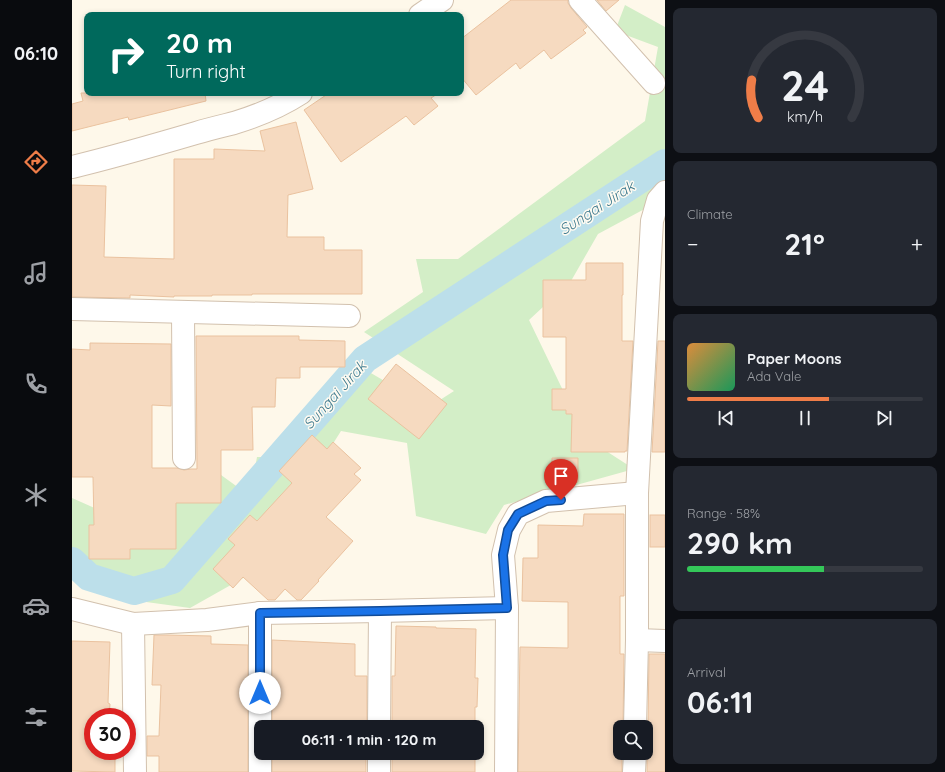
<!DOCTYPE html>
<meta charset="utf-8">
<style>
:root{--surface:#171b24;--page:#242831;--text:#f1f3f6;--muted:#9ea1a6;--line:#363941;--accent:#ef7d48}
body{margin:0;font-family:Quicksand,sans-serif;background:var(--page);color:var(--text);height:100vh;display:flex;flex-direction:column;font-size:15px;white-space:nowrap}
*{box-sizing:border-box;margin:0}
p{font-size:13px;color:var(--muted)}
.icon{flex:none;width:22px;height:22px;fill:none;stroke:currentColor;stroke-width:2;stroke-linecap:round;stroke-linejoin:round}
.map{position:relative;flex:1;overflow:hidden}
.details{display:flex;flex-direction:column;gap:8px;padding:8px;background:#0d0f14;width:280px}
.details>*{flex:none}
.guide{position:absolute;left:12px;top:12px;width:380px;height:84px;border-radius:8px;box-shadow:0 2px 6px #0003;background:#00695c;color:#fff;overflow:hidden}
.controls{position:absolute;left:541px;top:720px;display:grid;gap:8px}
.controls a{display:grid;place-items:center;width:40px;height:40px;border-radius:8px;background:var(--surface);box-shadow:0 2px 6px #0003;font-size:20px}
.speed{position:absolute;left:12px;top:708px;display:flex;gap:8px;font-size:20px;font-weight:700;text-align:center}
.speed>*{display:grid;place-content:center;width:52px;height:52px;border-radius:50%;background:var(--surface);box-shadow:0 2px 6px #0003;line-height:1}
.speed .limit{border:6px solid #d22;background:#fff;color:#111}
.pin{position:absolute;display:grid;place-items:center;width:34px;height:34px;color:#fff;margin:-41px -17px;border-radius:50% 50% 50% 0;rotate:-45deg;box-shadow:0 0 4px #0007}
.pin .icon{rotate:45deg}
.me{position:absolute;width:44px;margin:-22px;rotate:0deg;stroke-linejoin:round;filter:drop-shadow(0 0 3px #0008)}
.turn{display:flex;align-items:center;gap:14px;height:84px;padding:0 16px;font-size:18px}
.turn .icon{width:52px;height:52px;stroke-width:2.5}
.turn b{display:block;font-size:28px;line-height:34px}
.big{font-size:30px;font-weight:700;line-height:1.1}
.details .tile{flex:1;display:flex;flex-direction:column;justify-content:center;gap:6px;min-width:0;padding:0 14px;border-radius:8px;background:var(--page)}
.details .dial{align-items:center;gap:0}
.dial svg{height:104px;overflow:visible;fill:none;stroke:var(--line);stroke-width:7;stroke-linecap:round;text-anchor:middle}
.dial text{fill:var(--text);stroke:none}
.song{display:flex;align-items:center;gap:12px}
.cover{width:48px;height:48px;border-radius:6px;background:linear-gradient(135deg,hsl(30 70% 55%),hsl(150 70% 35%))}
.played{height:4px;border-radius:2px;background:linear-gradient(90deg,var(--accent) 60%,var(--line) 60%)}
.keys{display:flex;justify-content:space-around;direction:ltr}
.heat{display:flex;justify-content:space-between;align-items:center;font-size:22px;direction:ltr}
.charge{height:6px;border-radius:3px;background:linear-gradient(90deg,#34c759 58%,var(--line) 0)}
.trip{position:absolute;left:182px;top:720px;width:230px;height:40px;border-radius:8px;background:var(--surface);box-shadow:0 2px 6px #0003;font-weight:700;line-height:40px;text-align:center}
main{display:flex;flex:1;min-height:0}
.menu{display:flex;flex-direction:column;width:72px;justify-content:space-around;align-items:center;background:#090b0e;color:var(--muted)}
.menu .icon{width:28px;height:28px}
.menu .on{color:var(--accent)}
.menu b{font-size:18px;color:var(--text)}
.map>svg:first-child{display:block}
</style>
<main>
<nav class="menu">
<b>06:10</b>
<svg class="icon on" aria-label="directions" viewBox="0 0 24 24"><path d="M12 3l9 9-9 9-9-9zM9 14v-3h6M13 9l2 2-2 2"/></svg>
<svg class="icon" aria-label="music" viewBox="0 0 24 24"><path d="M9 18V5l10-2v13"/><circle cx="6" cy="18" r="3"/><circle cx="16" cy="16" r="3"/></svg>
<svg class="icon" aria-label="phone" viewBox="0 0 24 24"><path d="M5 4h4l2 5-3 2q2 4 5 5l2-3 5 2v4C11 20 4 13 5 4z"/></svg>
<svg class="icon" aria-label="climate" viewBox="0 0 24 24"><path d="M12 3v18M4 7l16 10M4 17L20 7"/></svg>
<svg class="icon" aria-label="car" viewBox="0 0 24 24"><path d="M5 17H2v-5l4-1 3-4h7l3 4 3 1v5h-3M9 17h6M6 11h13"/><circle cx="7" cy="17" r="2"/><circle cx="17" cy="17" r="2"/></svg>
<svg class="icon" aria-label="filters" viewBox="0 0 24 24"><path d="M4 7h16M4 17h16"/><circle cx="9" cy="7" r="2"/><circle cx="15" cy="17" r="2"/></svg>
</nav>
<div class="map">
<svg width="593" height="772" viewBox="0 0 593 772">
<rect width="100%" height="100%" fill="#fef8ea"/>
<!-- green -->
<path fill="#d3eec7" d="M 553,5 L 593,27 L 593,198 L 526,234 L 499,281 L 457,320 L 514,438 L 562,469 L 432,505 L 414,534 L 344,516 L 335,443 L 269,431 L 221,507 L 173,577 L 118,608 L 45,598 L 0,572 L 0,498 L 36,514 L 99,478 L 138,467 L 178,496 L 185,457 L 234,457 L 243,397 L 292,369 L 357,407 L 382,391 L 292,332 L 351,292 L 344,259 L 386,259 L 573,121 L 586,47 L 543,31 Z"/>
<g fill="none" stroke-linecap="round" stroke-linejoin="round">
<!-- canal -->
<path stroke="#bcdfea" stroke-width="28" d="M 0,561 L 17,577 L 62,591 L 100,580 L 293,359 L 593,163"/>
</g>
<!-- building -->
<g fill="#f6dac0" stroke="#eac29f">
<path d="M 439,0 L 496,0 L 496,3 L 499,8 L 515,27 L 511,30 L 514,33 L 479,59 L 472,50 L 448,69 L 444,63 L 404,95 L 389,77 L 389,39 Z"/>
<path d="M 525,0 L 547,0 L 534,11 Z"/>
<path d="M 9,93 L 133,93 L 134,101 L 57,120 L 56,117 L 0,131 L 0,104 L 11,101 Z"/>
<path d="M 257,93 L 367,93 L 359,98 L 366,106 L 342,125 L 334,116 L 269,162 L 232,110 Z"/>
<path d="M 224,122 L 241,189 L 216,195 L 215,237 L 252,237 L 252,250 L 290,250 L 290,294 L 180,294 L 180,295 L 140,295 L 140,296 L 102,296 L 102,297 L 58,295 L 58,298 L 0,297 L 0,185 L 34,186 L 32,257 L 102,259 L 102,159 L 142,159 L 142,149 L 193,151 L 188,131 Z"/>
<path d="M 514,263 L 551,263 L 551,295 L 550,295 L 550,341 L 561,341 L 555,451 L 553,451 L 553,452 L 499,452 L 500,414 L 494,414 L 494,410 L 480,410 L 480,389 L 494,389 L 494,337 L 471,337 L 471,280 L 514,280 Z"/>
<path d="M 124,336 L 227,336 L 227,340 L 273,341 L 273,367 L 228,367 L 228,378 L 204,378 L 203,407 L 180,407 L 181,450 L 149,450 L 149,503 L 104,503 L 104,549 L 58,549 L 58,559 L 17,559 L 17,525 L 22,525 L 21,477 L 0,477 L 0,349 L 18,350 L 18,343 L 99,344 L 99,406 L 80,405 L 80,468 L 105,468 L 112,470 L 119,469 L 125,469 Z"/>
<path d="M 586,341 L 593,341 L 593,452 L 580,452 Z"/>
<path d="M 324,364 L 375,404 L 347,439 L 296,399 Z"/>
<path d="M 240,435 L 255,449 L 261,442 L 289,468 L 282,474 L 289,480 L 254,517 L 281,541 L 246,580 L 247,581 L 229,600 L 225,600 L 213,589 L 203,600 L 196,600 L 171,577 L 161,588 L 141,569 L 163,545 L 156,539 L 178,515 L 185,521 L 220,483 L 207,471 Z"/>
<path d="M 480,458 L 506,458 L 506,482 L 480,481 Z"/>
<path d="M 512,514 L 552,514 L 552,596 L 548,596 L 548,654 L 552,654 L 551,727 L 548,727 L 548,753 L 550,753 L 550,772 L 446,772 L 448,647 L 496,648 L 496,602 L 450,601 L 451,558 L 466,558 L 466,525 L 511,526 Z"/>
<rect x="578" y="515" width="15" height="32"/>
<path d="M 324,626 L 364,627 L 364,628 L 404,629 L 403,678 L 406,678 L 405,707 L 403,707 L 403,727 L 320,727 L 320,676 L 323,676 Z"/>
<path d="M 82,635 L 95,635 L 139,636 L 139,644 L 176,645 L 176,772 L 87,772 L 87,756 L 75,756 L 75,736 L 87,736 L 89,685 L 80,685 Z"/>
<path d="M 200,640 L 283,644 L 283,676 L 295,676 L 295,727 L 200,727 Z"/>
<path d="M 0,641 L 38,642 L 36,703 L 38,704 L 37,717 L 21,717 L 21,751 L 50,751 L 50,755 L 43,755 L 43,772 L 0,771 Z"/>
<path d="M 577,654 L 593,654 L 593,772 L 575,772 L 575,754 L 574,747 L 574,733 L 576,727 Z"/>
<rect x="200" y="753" width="94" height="19"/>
<rect x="320" y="753" width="83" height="19"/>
</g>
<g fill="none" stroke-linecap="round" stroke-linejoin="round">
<!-- street casing -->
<g stroke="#d2c1ae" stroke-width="24">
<g id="street">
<path d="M 508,0 L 582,83"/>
<path d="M 348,15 L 370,0"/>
<path d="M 0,167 C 42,157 83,145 124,133 C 137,129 150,126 162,123 C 185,116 209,106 229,93"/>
<path d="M 0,309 L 277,316"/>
<path d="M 111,312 L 112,458"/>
<path d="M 0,609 L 61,624 L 135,620 L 188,613 L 308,611 L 435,608"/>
<path d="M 188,613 L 188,772"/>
<path d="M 61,624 L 63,772"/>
<path d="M 565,640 L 593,641"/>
<path d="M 307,727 L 308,611"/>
<path d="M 563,727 L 565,640 L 565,493 L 580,221 L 586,200 L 593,192"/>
<path d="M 307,772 L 307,753"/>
<path d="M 434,772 L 435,608 L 431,555 L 437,530 L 446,514 L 474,501 L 565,493"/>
<path d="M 562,772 L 563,753"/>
</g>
</g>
<!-- street -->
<use href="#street" stroke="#fff" stroke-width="22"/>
</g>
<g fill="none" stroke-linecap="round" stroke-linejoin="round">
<!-- route casing -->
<g stroke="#114b97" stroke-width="10">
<path id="route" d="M 188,693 L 188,613 L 308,611 L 435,608 L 431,555 L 436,530 L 446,514 L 474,501 L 489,500"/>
</g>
<!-- route -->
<use href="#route" stroke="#1a73e8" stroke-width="7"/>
</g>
<g text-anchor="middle" stroke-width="3" stroke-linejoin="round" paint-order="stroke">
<!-- water labels -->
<g font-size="15" font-style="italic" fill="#417c90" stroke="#fffbf2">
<text transform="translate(525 208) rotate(-33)" y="5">Sungai Jirak</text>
<text transform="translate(263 395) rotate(-48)" y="5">Sungai Jirak</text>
</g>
</g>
</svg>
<div class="controls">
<a><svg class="icon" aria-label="search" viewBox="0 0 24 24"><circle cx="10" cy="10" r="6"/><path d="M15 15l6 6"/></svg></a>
</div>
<div class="speed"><div class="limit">30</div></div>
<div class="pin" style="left:489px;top:500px;background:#d93025"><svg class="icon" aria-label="arrive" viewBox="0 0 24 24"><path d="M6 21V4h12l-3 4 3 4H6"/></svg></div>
<svg class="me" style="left:188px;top:693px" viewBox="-20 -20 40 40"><circle r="19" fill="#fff"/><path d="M0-13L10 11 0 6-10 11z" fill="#1a73e8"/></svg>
<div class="trip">06:11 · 1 min · 120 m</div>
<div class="guide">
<div class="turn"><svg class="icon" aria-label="right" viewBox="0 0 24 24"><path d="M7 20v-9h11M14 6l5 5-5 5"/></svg><div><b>20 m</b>Turn right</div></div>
</div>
</div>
<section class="details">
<div class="tile dial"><svg viewBox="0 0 100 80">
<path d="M14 69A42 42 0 1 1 86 69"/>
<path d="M14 69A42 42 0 0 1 9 40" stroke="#ef7d48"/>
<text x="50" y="56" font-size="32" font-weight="700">24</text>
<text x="50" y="72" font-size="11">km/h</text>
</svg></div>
<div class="tile"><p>Climate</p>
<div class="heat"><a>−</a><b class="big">21°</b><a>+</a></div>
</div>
<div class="tile">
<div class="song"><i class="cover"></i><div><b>Paper Moons</b><p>Ada Vale</p></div></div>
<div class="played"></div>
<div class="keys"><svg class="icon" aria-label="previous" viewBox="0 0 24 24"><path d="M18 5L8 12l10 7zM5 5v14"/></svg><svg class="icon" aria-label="pause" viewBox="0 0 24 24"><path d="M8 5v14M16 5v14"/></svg><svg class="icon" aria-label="next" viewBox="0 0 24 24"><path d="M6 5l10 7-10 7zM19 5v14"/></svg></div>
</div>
<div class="tile"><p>Range · 58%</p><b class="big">290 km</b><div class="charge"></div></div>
<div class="tile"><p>Arrival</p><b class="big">06:11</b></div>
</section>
</main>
